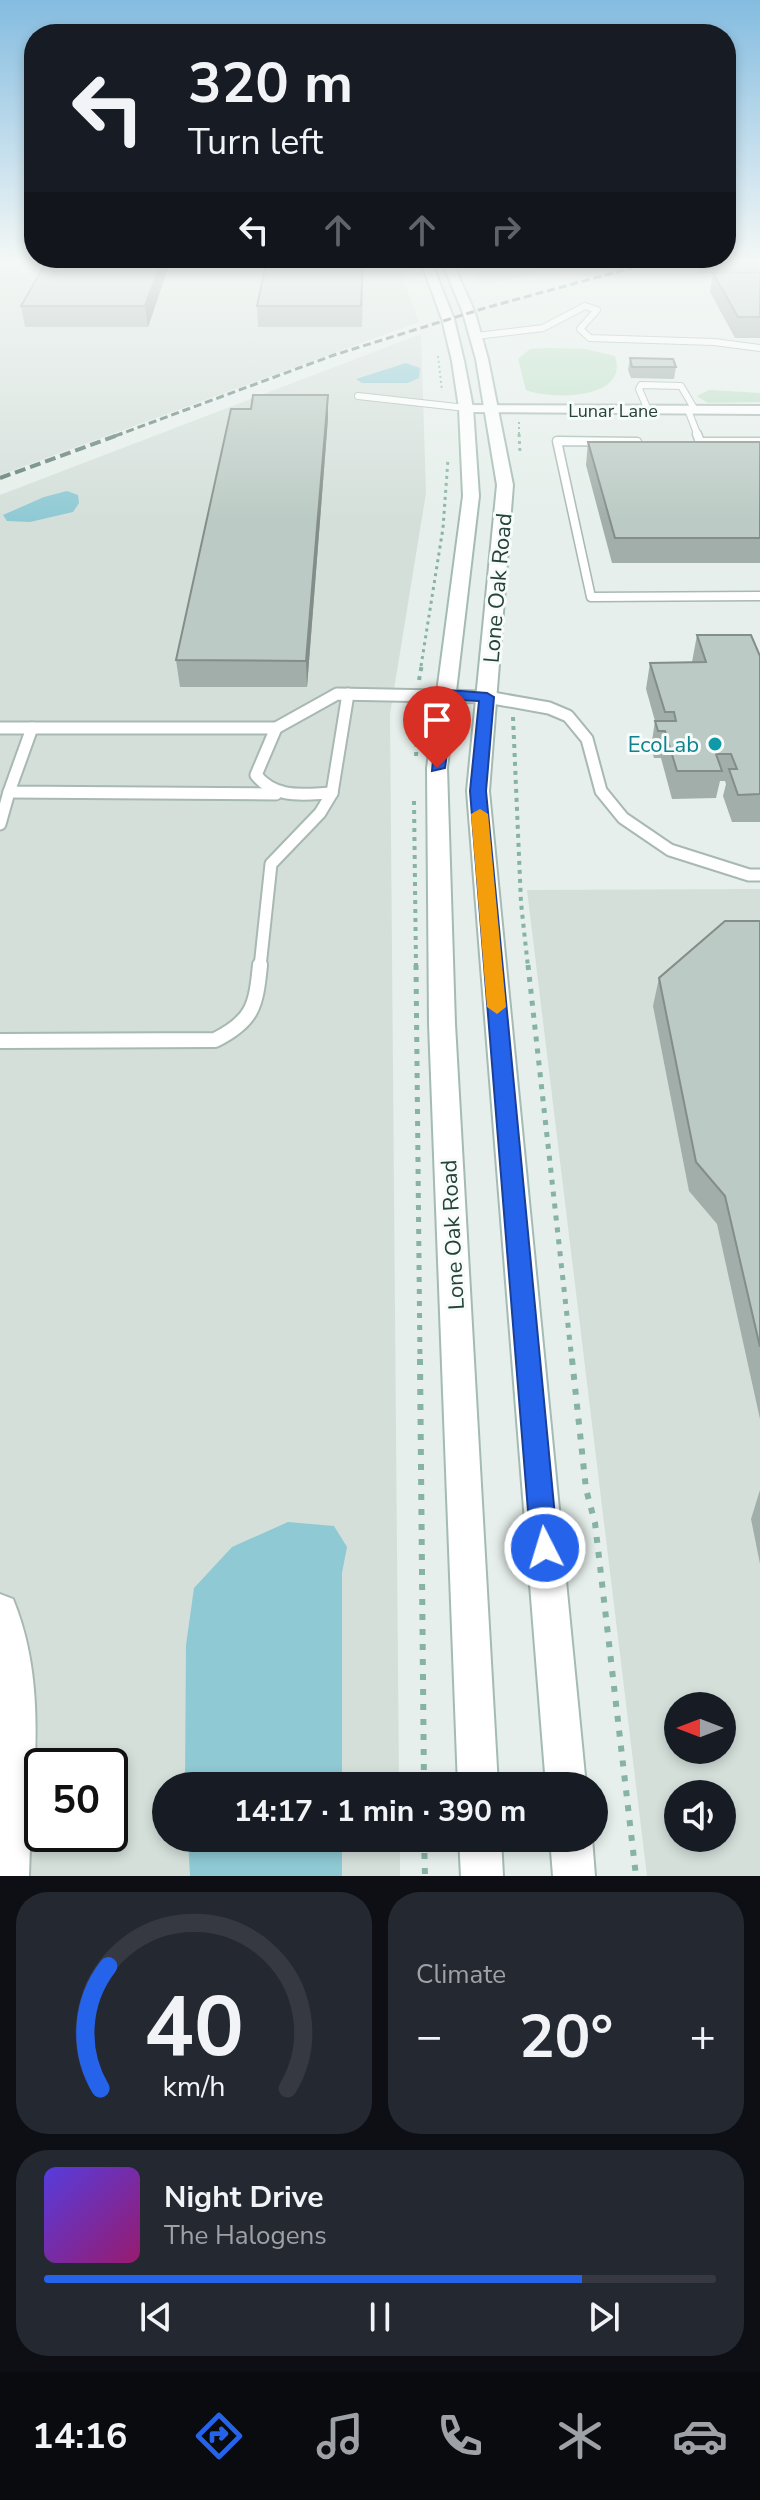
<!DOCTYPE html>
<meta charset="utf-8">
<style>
:root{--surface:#171b24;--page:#242831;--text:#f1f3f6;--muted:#9ea1a6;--line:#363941;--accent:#2563eb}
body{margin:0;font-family:"Nunito Sans",sans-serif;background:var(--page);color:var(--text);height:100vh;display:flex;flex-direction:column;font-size:30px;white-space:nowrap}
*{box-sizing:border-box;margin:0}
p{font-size:26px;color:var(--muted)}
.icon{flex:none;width:44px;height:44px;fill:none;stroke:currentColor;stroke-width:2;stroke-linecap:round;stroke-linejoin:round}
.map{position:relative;height:1876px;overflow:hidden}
.panel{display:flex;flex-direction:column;gap:16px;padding:16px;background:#0d0f14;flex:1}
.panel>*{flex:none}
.top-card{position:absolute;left:24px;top:24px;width:712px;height:244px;border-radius:32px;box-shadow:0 4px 12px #0003;background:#171b24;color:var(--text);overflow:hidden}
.needle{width:52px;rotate:270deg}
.controls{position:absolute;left:664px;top:1692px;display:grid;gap:16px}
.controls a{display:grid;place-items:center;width:72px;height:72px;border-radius:50%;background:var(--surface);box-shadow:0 4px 12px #0003;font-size:40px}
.speed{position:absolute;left:24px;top:1748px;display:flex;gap:16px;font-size:40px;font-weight:700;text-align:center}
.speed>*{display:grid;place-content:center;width:104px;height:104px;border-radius:50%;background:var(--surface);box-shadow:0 4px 12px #0003;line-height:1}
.speed .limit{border:4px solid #111;border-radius:12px;background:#fff;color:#111}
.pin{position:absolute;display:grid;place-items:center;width:68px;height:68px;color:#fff;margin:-82px -34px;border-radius:50% 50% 50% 0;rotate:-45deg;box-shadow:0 0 8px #0007}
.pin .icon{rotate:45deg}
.me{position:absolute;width:88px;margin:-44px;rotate:355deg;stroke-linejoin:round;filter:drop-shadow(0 0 6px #0008)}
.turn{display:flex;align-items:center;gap:28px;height:168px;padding:0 32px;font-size:36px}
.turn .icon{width:104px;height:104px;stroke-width:2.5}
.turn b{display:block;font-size:56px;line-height:68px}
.lanes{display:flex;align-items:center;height:76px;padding:0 32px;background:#0003;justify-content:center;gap:40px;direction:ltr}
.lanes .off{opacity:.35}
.big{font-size:60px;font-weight:700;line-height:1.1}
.panel .tile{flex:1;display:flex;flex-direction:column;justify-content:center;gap:12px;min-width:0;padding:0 28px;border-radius:32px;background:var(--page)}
.panel .dial{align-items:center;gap:0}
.dial svg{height:208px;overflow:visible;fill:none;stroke:var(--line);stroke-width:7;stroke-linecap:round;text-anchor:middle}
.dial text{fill:var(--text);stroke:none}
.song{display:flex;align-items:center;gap:24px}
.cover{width:96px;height:96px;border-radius:12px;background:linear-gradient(135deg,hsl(250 70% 55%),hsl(320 70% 35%))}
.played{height:8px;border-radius:4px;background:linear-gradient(90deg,var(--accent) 80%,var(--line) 80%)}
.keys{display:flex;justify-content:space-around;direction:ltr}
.heat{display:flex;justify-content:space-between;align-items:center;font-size:44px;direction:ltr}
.panel .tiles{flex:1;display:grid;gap:16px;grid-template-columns:1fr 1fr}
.tile:last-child{grid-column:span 2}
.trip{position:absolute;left:152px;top:1772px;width:456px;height:80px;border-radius:40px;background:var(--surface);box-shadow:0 4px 12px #0003;font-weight:700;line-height:80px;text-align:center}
.menu{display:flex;height:128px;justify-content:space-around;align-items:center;background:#090b0e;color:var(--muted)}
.menu .icon{width:56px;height:56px}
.menu .selected{color:var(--accent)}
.menu b{font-size:36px;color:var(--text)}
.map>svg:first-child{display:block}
</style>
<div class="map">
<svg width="760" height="1876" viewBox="0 0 760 1876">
<rect width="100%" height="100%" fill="#e6efeb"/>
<!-- built -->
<g fill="#d4dfda" fill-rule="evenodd">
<path d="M 0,259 L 396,259 L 419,322 L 0,475 Z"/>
<path d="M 465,259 L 631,259 L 574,262 L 482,286 Z"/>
<path d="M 421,334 L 426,493 L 390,714 L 399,1786 L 166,1786 L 166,1838 L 400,1838 L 400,1876 L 0,1876 L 0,495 ZM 42,1766 L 110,1766 L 110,1834 L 42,1834 Z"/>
<path d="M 760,889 L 760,1876 L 647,1876 L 527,890 ZM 678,1706 L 722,1706 L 722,1750 L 678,1750 ZM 678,1794 L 722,1794 L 722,1838 L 678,1838 Z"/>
</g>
<!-- green -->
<g fill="#bfe0c8">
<path d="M 548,348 L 585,349 L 615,356 C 630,400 551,400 526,390 L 518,359 L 530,349 Z"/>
<path d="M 709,390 L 760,393 L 760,402 L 708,403 L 697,396 Z"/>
</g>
<!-- water -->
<g fill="#8ec9d4">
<path d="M 406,363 L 420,368 L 419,378 L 408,383 L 362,383 L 356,379 Z"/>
<path d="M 67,491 L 78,495 L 79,503 L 73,512 L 30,522 L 7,521 L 3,515 L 44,497 Z"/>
<path d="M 288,1522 L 334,1526 L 347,1547 L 342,1573 L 342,1786 L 185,1786 L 186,1645 L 194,1588 L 232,1547 Z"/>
<path d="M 188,1838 L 342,1838 L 342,1876 L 190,1876 Z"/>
</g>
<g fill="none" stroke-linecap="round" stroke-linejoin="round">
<!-- service-far3 casing -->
<g stroke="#a8b8b2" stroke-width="8">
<g id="service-far3">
<path d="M 476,336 L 543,328 L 585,306 L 597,310 L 580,329 L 590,338 L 714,342 L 760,348"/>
<path d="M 358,396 L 466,408"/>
<path d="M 648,410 L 639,389 L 641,385 L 681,386 L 695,410"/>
<path d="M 688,410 L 698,436"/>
</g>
</g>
<!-- service-far2 casing -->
<g stroke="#a8b8b2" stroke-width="11">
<g id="service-far2">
<path d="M 697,434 L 700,442"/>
<path d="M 637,442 L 557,441 L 591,597 L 760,596"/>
<path d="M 700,442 L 760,442"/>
</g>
</g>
<!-- service-far1 casing -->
<g stroke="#a8b8b2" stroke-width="15">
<g id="service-far1">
<path d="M 0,728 L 276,728 L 337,694 L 487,697 L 549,708 L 568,716 L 587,739 L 601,791 L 623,818 L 670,850 L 749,875 L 760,875"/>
<path d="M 32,728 L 9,792 L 276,794"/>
<path d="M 276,728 L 256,775 C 276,800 304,794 332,793"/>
<path d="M 0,824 L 9,792"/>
<path d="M 260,967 L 271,864 L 320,813 L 332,793 L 348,694"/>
</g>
</g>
<!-- service casing -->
<g stroke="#a8b8b2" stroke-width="18">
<path id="service" d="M 0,1041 L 215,1040 C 253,1021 256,1006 260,965"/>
</g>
<!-- minor casing -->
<g stroke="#a8b8b2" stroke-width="4">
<path id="minor" d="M 0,1594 L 13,1599 C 50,1689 31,1782 29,1876 L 0,1876 Z"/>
</g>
<!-- tertiary casing -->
<g stroke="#a8b8b2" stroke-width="4">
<path id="tertiary" d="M 461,405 L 760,406 L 760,414 L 466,412 L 459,408 Z"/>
</g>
<!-- secondary casing -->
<g stroke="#a4bbb3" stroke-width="4">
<g id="secondary">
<path d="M 420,259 L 430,259 L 454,319 L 464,361 L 473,408 L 479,496 L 447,768 L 455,1024 L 498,1786 L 458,1786 L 429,1024 L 427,768 L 463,496 L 459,408 L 452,361 L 442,319 Z"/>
<path d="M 441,259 L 451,259 L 475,313 L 488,359 L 513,485 L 489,791 L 586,1786 L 546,1786 L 467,791 L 497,485 L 476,359 L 463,313 Z"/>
<path d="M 459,1838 L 501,1838 L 503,1876 L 461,1876 Z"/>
<path d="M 550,1838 L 592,1838 L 595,1876 L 553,1876 Z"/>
</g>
</g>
<!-- path-far4 -->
<g stroke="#86b3a5" stroke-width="2" stroke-dasharray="2 3" stroke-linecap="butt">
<path d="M 438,356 L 442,391"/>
<path d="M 519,422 L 519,436"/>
</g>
<!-- path-far3 -->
<g stroke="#86b3a5" stroke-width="3" stroke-dasharray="3 4" stroke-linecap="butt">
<path d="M 519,434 L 520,453"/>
<path d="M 421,666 L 443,528 L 448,459"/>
</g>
<!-- path-far2 -->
<g stroke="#86b3a5" stroke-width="4" stroke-dasharray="4 5" stroke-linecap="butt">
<path d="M 419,680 L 422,664"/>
<path d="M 513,717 L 521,903 L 528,967"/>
<path d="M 416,756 L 418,713"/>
<path d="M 414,801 L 416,967"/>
</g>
<!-- path-far1 -->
<g stroke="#86b3a5" stroke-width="5" stroke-dasharray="5 7" stroke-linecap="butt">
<path d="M 416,965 L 420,1361"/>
<path d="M 528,965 L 572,1361"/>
</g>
<!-- path -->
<g stroke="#86b3a5" stroke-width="6" stroke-dasharray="6 9" stroke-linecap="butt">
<path d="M 420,1359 L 424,1786"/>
<path d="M 572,1359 L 586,1489 L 595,1523 L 636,1876"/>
<path d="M 424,1838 L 425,1876"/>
</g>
<!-- service-far3 -->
<use href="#service-far3" stroke="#fff" stroke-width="6"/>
<!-- service-far2 -->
<use href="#service-far2" stroke="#fff" stroke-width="8"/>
<!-- service-far1 -->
<use href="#service-far1" stroke="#fff" stroke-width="11"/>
<!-- service -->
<use href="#service" stroke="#fff" stroke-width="14"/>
<!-- minor -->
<use href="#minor" fill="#fff" fill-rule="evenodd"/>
<!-- tertiary -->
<use href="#tertiary" fill="#fff" fill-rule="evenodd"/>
<!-- secondary -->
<use href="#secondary" fill="#fff" fill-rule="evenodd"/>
<!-- rail-far1 -->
<path stroke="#5f7d75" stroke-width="3" stroke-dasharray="8 4" stroke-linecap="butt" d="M 115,436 L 334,355 L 485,308 L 664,259"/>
<!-- rail -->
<path stroke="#5f7d75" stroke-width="4" stroke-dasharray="11 5" stroke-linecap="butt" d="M 0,478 L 121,434"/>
</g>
<!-- wall -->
<g fill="#a1aea9">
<path d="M 48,259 L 171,259 L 148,327 L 25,327 L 21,306 Z"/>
<path d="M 267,259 L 364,259 L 362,327 L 258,327 L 257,306 Z"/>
<path d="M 696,259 L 760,259 L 760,338 L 735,338 L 710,292 L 713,273 L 700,273 L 695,264 Z"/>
<path d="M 630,358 L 676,367 L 674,379 L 631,378 L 628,370 Z"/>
<path d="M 251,409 L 328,418 L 307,687 L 180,687 L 176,660 Z"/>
<path d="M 588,442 L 760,442 L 760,563 L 612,563 L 586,465 Z"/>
<path d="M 697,635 L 760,656 L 760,822 L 732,822 L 723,796 L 726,784 L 725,781 L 720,781 L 716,798 L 672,799 L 661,758 L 654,758 L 651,748 L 655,721 L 646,689 L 650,663 L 692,662 Z"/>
<path d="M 760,921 L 760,1419 L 717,1224 L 689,1191 L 653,1006 L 659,978 Z"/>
<path d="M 760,1490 L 760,1564 L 751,1519 Z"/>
</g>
<!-- shaded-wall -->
<g fill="#838d89">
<path d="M 162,259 L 171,259 L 148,327 L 145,306 Z"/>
<path d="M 328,395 L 328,418 L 307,687 L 306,661 Z"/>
</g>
<!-- building -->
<g fill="#bbcac4" stroke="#838d89" stroke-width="2">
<path d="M 48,259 L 162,259 L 145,306 L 21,306 Z"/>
<path d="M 267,259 L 363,259 L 361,306 L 257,306 Z"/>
<path d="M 713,273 L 760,273 L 760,317 L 738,317 Z"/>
<path d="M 630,358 L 673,359 L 676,367 L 632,367 Z"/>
<path d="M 253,395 L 328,395 L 306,661 L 176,660 L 231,409 L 251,409 Z"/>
<path d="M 588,442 L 760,442 L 760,538 L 615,538 Z"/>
<path d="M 697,635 L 751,635 L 760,656 L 760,794 L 738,795 L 729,769 L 737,769 L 731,754 L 716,754 L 722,771 L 677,771 L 665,731 L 658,731 L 655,721 L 676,721 L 674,712 L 665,712 L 650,663 L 706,662 Z"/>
<path d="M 725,921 L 760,921 L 760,1347 L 725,1196 L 696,1162 L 659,978 Z"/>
</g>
<!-- sky -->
<linearGradient id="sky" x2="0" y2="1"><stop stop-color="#84bce0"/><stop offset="0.5" stop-color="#f4f8f6"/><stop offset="1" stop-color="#f4f8f6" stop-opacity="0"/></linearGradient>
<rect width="760" height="522" fill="url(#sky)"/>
<!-- route -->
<path fill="#2563eb" stroke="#184099" stroke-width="2" d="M 447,690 L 487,693 L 494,697 L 486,791 L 558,1548 L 554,1558 L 545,1562 L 535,1558 L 531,1548 L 470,791 L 479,701 L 454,700 L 445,768 L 432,771 L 439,695 Z"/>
<!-- slow -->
<path fill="#f59e0b" d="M 480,809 L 488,814 L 506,1007 L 497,1014 L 487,1007 L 471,814 Z"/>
<!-- markers -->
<circle fill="#0f9aa8" stroke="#f7fbf9" stroke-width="3" cx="715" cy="744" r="8"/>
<g text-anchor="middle" stroke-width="6" stroke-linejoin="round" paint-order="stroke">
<!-- far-street labels -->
<g font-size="18" fill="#24423a" stroke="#f7fbf9">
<text x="613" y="417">Lunar Lane</text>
</g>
<!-- street labels -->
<g font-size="22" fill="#24423a" stroke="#f7fbf9">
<text transform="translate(497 588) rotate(-85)" y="8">Lone Oak Road</text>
<text transform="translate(452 1235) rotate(-93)" y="8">Lone Oak Road</text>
</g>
<!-- culture labels -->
<g font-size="22" fill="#0d838f" stroke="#f7fbf9" text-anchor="end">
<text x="699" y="752">EcoLab</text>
</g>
</g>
</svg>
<div class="controls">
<a><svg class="needle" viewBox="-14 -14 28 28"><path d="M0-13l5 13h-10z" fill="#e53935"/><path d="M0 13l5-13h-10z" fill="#9ea1a6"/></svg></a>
<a><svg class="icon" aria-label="sound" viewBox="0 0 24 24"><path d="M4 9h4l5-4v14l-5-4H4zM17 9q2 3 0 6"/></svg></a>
</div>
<div class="speed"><div class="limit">50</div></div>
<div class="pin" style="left:437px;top:768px;background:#d93025"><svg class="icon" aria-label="arrive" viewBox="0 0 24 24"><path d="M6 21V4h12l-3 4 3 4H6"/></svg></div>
<svg class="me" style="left:545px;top:1548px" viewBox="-20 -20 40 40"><circle r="17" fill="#2563eb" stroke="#fff" stroke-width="3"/><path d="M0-11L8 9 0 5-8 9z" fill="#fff"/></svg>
<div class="trip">14:17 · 1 min · 390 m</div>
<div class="top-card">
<div class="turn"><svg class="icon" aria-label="left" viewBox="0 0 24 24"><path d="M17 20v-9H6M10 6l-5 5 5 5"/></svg><div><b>320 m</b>Turn left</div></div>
<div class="lanes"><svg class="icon" aria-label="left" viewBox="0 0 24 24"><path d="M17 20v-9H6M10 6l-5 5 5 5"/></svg><svg class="icon off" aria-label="ahead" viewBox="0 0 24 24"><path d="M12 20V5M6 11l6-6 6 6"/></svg><svg class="icon off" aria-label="ahead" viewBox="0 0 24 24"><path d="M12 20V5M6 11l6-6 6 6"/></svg><svg class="icon off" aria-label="right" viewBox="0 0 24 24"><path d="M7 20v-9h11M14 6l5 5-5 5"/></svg></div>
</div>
</div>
<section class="panel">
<div class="tiles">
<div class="tile dial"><svg viewBox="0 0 100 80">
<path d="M14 69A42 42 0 1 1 86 69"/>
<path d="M14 69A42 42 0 0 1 17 22" stroke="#2563eb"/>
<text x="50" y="56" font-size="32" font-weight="700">40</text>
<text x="50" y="72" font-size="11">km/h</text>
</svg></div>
<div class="tile"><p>Climate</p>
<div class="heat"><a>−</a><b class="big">20°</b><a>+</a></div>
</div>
<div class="tile">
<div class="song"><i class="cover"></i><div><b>Night Drive</b><p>The Halogens</p></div></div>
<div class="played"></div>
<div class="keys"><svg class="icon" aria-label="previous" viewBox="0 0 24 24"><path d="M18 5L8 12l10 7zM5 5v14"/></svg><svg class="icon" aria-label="pause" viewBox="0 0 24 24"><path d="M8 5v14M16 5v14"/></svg><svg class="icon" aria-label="next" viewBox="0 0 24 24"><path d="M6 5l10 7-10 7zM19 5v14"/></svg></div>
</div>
</div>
</section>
<nav class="menu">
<b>14:16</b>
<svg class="icon selected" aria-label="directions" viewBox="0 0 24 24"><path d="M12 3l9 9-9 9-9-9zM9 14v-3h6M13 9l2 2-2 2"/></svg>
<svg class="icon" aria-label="music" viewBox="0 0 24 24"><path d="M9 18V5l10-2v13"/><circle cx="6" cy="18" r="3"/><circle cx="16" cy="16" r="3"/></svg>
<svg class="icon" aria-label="phone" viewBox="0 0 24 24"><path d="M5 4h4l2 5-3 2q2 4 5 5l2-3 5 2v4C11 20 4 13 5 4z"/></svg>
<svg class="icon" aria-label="climate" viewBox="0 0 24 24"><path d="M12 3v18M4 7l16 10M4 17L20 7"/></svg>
<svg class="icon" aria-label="car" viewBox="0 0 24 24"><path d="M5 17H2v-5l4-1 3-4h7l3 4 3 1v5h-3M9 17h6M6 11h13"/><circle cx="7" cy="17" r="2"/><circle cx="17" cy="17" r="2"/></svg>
</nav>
